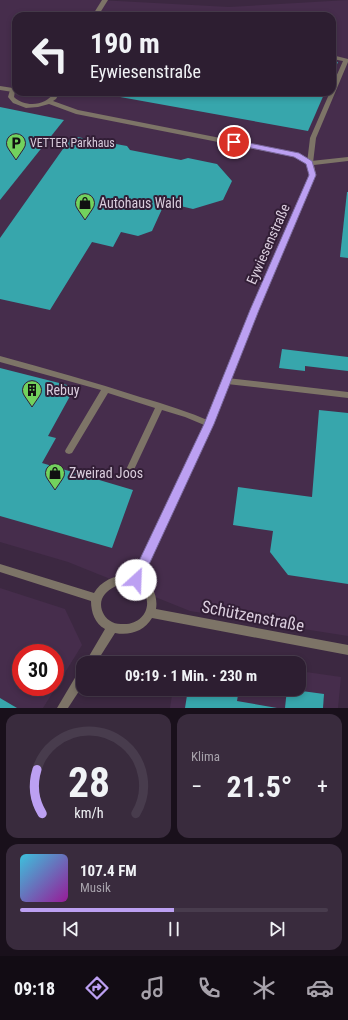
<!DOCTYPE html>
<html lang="de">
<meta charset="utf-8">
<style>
:root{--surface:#2d1e31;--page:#392b3d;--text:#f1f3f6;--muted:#a7a2ab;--line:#483c4d;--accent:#bca0f2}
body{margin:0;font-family:"Roboto Condensed",sans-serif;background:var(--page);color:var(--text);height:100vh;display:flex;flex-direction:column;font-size:15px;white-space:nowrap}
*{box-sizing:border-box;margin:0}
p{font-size:13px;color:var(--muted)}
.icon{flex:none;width:22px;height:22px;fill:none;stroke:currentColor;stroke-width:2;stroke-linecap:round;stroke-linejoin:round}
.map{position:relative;height:708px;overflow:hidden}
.side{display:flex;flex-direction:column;gap:6px;padding:6px;background:#19101b;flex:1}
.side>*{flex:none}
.guide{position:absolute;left:12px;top:12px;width:324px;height:84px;border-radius:12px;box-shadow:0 2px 6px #0003,0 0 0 1px var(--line);background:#2d1e31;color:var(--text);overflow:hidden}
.speed{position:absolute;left:12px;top:644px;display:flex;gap:8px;font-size:20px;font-weight:700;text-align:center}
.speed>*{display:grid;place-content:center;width:52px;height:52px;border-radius:50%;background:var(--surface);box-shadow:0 2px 6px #0003,0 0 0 1px var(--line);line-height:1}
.speed .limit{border:6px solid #d22;background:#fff;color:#111}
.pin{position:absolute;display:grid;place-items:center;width:34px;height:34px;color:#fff;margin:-17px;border:2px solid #fff;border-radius:50%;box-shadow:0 1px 4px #0007}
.me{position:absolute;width:44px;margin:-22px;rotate:25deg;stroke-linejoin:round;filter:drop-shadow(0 0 3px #0008)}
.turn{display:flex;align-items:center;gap:14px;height:84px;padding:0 12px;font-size:18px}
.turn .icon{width:52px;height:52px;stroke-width:2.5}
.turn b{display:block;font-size:28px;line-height:34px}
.big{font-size:30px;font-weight:700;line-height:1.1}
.side .tile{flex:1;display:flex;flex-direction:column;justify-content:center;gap:6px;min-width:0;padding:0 14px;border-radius:12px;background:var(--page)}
.side .dial{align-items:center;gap:0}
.dial svg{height:104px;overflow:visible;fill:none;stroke:var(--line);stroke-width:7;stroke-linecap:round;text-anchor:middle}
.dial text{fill:var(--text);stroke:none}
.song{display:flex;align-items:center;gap:12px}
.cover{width:48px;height:48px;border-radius:6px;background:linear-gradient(135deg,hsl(190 70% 55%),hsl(300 70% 35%))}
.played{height:4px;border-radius:2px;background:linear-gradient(90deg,var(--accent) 50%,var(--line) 50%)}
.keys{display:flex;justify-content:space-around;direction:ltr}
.heat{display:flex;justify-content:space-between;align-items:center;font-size:22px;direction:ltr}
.side .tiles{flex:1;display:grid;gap:6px;grid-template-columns:1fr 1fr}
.tile:last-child{grid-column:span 2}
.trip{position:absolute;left:76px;top:656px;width:230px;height:40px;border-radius:12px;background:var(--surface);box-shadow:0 2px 6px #0003,0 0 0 1px var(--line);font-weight:700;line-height:40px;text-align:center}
.menu{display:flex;height:64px;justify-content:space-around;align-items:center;background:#120c14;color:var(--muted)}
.menu .icon{width:28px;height:28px}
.menu .active{color:var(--accent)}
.menu b{font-size:18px;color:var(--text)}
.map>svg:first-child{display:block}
</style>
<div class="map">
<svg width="348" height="708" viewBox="0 0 348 708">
<rect width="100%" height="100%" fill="#3c2841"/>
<!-- built -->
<g fill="#462d4c" fill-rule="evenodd">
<path d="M 0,0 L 99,0 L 229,7 L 348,0 L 348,636 L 190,611 L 68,562 L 0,542 ZM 16,16 L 332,16 L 332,92 L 16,92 Z"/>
<path d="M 0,588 L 65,609 L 82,645 L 43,708 L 0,708 ZM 21,653 L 55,653 L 55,687 L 21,687 Z"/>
<path d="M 178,655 L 237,663 L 177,663 Z"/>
<path d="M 299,671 L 341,677 L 338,708 L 170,708 L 173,689 L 299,689 Z"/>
</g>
<!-- building -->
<g fill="#37a6ac">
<path d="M 332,61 L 338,62 L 332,76 Z"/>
<path d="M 111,92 L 325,92 L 308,131 L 109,95 Z"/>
<path d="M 0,107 L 64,120 L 0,200 Z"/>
<path d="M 77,137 L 127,146 L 130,150 L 181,160 L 188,158 L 217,164 L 232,181 L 223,200 L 193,209 L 176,205 L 162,209 L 152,231 L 138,236 L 121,232 L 113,247 L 92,242 L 50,310 L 0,299 L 0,238 L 70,139 Z"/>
<path d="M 347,192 L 348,192 L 348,258 L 340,257 Z"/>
<path d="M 282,349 L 348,357 L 348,371 L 305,366 L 305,371 L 279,368 Z"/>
<path d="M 0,368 L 75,387 L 48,436 L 56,438 L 42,463 L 133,490 L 112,548 L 0,516 Z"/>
<path d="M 319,410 L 348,413 L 348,584 L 288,575 L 270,552 L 273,531 L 233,525 L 238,487 L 312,497 Z"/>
<path d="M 188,689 L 239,689 L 237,701 L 277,708 L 185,708 Z"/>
<path d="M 287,689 L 324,694 L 323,708 L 285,708 Z"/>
<path d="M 0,698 L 17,708 L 0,708 Z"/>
</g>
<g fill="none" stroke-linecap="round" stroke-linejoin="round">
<!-- lane -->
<g fill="#7d7467" fill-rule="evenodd">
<path d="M 332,55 L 348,59 L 348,62 L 316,138 L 313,163 L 310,165 L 307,163 L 310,138 L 330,92 L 332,92 L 332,86 L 343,61 L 332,59 Z"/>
<path d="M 0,86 L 13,88 L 16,90 L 13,92 L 0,90 Z"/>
<path d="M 0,356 C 47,369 94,382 140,397 C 165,404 189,412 212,422 L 213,424 L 212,426 L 209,427 L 185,417 L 162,410 L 132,474 L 131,477 L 128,478 L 125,477 L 124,474 L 155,408 L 108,393 L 72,453 L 69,454 L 66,453 L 65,451 L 66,449 L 101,390 L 0,362 Z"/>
<path d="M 227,378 L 348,392 L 348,398 L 227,384 L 224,383 L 223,381 L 224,379 Z"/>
</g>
<!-- street -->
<g fill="#7d7467" fill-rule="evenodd">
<path d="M 102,0 L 108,0 L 98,16 L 92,16 Z"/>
<path d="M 16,85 L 14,97 C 25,108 47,106 54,92 L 60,92 L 56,99 L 53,101 L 78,110 L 296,153 L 311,161 L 348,157 L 348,161 L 314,165 L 316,175 L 259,310 L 213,424 L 142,578 C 153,584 158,597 156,609 L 348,645 L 348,655 L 152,618 C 144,631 130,636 115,633 L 96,663 L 85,663 L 105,629 C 95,624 91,612 91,601 L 0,572 L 0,564 L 94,593 C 101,580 119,573 133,575 L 205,424 L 251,310 L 310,175 L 307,164 L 294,157 L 76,114 L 49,104 L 38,107 L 26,108 L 13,103 L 8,97 L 10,90 ZM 123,583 C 157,584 153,624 124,624 C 119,624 116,624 112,622 C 102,617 97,603 105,594 C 110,588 116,586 123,583 Z"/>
<path d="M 83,670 L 83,685 L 68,708 L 57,708 L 79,671 Z"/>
</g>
</g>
<!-- route -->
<path fill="#bca0f2" stroke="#7a689d" d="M 234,140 L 299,153 L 312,161 L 316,175 L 259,310 L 214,424 L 140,584 L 136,585 L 132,584 L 130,580 L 204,424 L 250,310 L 309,175 L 306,164 L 294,157 L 232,144 L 231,142 Z"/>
<!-- icons -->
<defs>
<g id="parking-pin" transform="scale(1)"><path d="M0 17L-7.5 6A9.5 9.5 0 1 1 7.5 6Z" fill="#72d25d" stroke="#321e36"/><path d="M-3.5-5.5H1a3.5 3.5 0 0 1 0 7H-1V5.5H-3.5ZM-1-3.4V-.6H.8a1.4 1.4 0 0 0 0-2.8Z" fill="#111"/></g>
<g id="shop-pin" transform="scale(1)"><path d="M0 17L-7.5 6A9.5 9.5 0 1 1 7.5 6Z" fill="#72d25d" stroke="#321e36"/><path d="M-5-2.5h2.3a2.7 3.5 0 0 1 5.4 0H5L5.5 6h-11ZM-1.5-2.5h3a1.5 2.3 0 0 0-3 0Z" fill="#111"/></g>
<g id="building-pin" transform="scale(1)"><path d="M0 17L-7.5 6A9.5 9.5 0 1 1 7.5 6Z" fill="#72d25d" stroke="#321e36"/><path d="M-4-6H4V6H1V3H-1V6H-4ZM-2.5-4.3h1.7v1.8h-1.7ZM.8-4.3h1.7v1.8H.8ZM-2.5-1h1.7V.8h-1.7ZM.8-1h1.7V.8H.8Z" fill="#111"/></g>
</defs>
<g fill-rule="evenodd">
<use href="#parking-pin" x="16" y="143"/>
<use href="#shop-pin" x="85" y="203"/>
<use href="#building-pin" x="32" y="390"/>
<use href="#shop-pin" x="55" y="473"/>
</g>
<g text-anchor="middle" stroke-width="4" stroke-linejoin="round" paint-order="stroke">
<!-- far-poi labels -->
<g font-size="12" fill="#dacddd" stroke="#321e36" text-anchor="start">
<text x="30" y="147">VETTER Parkhaus</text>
</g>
<!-- poi labels -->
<g font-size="14" fill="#dacddd" stroke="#321e36" text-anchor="start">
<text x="99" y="208">Autohaus Wald</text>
<text x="46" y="395">Rebuy</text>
<text x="69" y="478">Zweirad Joos</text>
</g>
<!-- street labels -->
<g font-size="14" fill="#dacddd" stroke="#321e36">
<text transform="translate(268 244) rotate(-66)" y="5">Eywiesenstraße</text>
</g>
<!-- near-street labels -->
<g font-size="17" fill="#dacddd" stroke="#321e36">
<text transform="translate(253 616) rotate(11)" y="6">Schützenstraße</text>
</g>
</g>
</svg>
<div class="speed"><div class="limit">30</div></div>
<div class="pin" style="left:234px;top:142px;background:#d93025"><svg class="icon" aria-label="arrive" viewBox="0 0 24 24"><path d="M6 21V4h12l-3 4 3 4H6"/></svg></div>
<svg class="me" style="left:136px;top:580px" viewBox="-20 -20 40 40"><circle r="19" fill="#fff"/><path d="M0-13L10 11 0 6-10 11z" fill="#bca0f2"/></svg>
<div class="trip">09:19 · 1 Min. · 230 m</div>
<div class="guide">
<div class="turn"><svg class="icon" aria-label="left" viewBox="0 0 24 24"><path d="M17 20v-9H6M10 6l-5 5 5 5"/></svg><div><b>190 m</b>Eywiesenstraße</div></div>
</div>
</div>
<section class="side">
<div class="tiles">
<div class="tile dial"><svg viewBox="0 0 100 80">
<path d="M14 69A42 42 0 1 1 86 69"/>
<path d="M14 69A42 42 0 0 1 10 35" stroke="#bca0f2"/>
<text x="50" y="56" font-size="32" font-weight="700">28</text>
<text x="50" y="72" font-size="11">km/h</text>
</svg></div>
<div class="tile"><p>Klima</p>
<div class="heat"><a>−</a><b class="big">21.5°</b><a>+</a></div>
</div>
<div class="tile">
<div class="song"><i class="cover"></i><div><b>107.4 FM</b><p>Musik</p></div></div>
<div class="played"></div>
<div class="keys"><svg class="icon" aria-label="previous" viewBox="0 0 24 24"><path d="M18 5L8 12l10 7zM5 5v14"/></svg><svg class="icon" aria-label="pause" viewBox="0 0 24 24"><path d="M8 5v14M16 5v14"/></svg><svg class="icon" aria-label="next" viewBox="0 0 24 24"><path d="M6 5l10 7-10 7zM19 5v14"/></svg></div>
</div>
</div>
</section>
<nav class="menu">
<b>09:18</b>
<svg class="icon active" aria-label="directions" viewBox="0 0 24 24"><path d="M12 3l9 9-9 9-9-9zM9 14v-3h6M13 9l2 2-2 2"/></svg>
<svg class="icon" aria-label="music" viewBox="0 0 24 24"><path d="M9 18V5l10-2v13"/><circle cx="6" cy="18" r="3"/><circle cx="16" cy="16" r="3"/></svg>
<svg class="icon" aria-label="phone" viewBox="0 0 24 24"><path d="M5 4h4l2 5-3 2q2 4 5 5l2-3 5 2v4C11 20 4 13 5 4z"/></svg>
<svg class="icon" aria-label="climate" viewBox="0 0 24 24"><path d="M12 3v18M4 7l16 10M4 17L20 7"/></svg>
<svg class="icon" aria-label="car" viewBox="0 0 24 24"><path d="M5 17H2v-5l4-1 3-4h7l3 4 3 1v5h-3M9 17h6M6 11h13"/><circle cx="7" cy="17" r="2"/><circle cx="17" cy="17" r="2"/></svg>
</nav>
